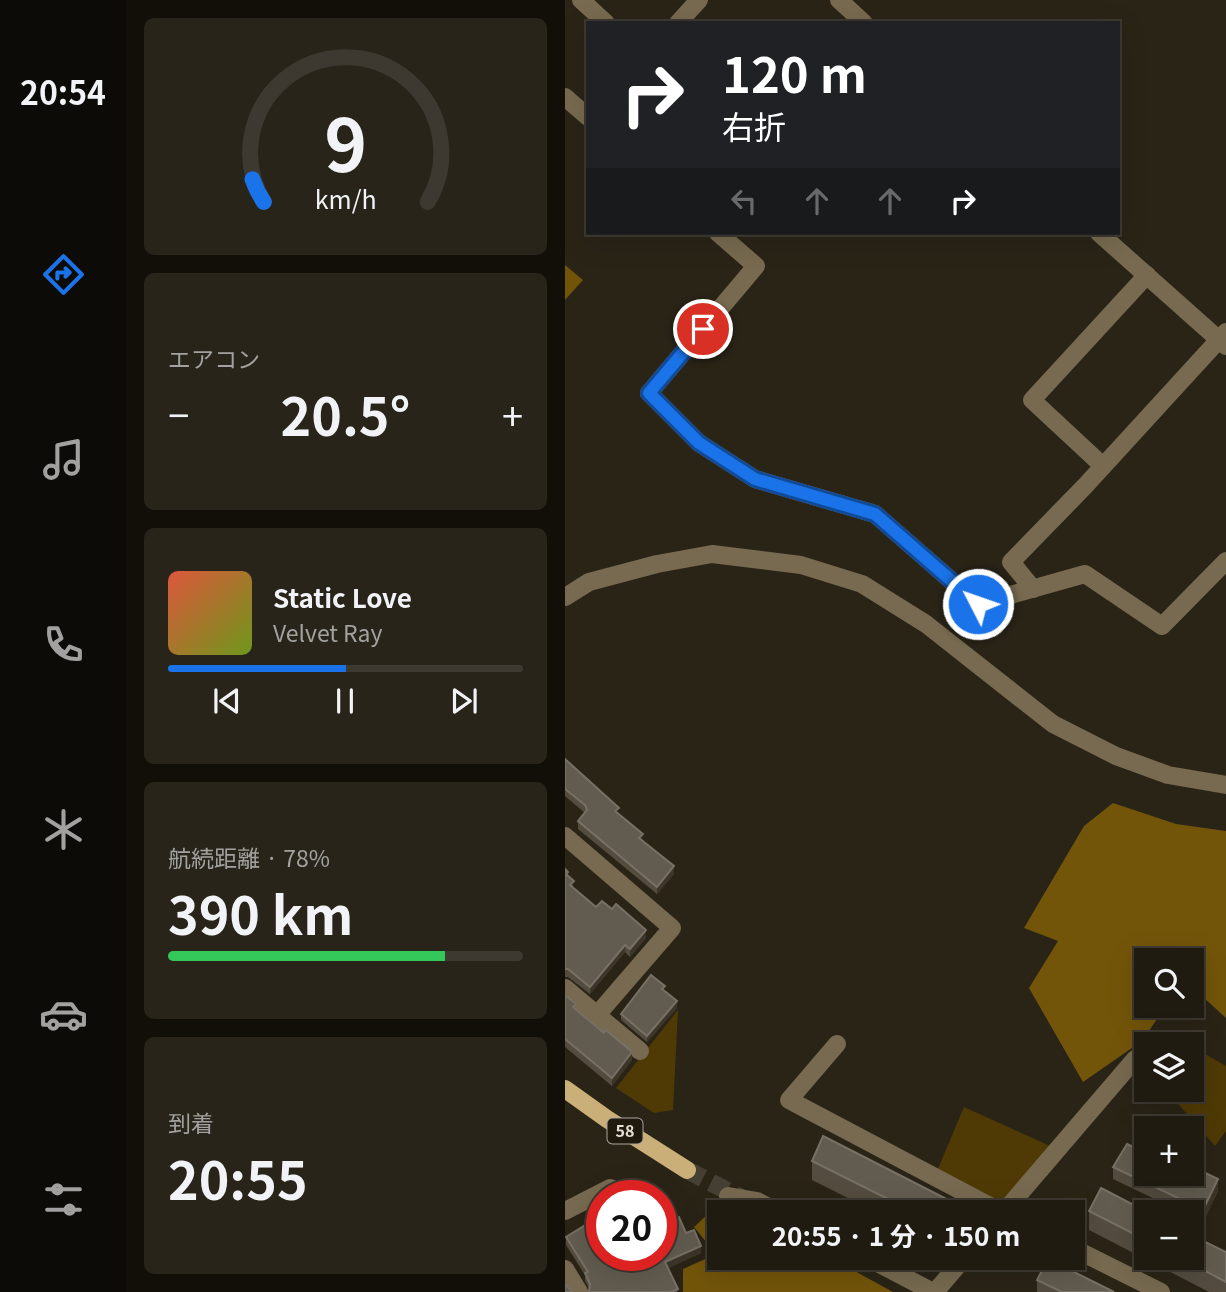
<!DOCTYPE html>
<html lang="ja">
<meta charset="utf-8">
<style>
:root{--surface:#201b11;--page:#28241a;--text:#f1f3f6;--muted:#a2a19f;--line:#3d3931;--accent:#1a73e8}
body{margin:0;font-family:Georgia,"Noto Sans JP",serif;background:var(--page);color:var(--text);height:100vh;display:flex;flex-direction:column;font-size:26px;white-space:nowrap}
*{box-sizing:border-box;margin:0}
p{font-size:23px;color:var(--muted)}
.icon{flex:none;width:38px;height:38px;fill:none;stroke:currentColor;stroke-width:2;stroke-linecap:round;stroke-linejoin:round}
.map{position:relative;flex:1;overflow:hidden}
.sheet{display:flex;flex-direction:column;gap:18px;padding:18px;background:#120f09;width:439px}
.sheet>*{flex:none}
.guide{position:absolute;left:21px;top:21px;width:534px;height:214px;border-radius:0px;box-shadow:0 7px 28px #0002,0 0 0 2px var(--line);background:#202124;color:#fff;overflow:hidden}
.buttons{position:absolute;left:569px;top:948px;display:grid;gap:14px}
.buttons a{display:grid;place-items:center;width:70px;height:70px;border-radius:0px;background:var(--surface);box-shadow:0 7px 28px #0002,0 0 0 2px var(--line);font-size:35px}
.speed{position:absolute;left:21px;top:1180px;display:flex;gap:14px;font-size:35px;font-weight:700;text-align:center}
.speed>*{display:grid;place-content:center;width:91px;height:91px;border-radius:50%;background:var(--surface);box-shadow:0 7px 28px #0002,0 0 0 2px var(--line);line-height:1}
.speed .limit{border:10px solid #d22;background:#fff;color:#111}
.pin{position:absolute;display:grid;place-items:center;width:60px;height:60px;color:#fff;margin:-30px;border:4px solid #fff;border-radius:50%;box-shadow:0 2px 7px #0007}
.me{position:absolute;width:77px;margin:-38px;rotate:311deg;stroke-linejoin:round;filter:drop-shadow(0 0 5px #0008)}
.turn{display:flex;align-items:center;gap:24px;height:147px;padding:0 21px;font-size:32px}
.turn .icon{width:91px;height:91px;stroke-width:2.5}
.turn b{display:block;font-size:49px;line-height:60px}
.lanes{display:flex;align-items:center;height:66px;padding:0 21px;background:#0003;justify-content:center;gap:35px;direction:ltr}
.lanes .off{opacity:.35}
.big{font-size:52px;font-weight:700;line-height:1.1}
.sheet .card{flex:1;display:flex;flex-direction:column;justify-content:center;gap:10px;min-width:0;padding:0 24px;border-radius:10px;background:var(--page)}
.sheet .dial{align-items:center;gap:0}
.dial svg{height:182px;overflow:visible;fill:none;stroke:var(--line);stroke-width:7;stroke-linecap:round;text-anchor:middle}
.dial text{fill:var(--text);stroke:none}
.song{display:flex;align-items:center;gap:21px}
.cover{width:84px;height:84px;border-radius:10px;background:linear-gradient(135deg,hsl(10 70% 55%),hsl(80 70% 35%))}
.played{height:7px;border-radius:4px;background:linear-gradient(90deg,var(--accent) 50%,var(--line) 50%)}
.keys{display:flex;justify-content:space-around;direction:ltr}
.heat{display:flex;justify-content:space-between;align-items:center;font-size:38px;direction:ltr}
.charge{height:10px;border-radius:5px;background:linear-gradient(90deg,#34c759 78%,var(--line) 0)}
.trip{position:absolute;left:142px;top:1200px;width:378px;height:70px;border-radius:0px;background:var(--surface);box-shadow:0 7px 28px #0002,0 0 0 2px var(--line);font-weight:700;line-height:70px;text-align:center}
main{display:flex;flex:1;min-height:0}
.menu{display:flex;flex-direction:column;width:126px;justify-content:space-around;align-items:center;background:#0d0b07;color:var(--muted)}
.menu .icon{width:49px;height:49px}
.menu .on{color:var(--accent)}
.menu b{font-size:32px;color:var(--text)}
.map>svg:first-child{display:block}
</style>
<main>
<nav class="menu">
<b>20:54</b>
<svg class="icon on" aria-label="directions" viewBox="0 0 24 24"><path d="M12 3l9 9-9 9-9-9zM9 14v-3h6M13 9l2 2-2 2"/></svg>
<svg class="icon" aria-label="music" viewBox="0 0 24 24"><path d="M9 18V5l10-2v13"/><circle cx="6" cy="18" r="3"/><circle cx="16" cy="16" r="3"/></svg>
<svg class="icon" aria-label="phone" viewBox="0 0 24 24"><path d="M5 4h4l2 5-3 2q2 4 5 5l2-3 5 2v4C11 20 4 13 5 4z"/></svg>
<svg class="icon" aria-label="climate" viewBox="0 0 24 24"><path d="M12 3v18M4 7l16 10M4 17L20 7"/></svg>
<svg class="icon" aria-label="car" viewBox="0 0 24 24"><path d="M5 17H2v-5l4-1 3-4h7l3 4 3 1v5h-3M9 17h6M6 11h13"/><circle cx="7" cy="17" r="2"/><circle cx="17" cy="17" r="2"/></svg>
<svg class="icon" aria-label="filters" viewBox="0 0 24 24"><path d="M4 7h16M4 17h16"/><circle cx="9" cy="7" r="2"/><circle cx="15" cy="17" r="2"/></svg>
</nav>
<section class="sheet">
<div class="card dial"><svg viewBox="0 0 100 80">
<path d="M14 69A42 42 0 1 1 86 69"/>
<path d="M14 69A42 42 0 0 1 9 59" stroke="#1a73e8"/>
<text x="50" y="56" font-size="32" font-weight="700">9</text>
<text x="50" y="72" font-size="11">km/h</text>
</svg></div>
<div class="card"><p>エアコン</p>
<div class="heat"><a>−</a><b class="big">20.5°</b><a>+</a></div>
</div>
<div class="card">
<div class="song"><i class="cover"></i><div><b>Static Love</b><p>Velvet Ray</p></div></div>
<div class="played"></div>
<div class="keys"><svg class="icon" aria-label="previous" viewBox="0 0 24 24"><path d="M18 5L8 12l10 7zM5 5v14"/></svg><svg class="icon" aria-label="pause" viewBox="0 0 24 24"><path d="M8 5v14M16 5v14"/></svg><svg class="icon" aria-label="next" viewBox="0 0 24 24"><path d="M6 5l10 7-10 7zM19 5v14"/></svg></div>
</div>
<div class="card"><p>航続距離 · 78%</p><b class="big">390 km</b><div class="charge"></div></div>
<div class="card"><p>到着</p><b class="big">20:55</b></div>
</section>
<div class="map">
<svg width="661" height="1292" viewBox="0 0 661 1292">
<rect width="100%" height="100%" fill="#2a2417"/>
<!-- green -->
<g fill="#4f3a05">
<path d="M 113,1010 L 108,1110 L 89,1113 L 51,1088 Z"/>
<path d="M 638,1053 L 661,1066 L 661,1131 L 650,1146 L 601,1090 L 626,1090 L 627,1054 Z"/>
<path d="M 399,1107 L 485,1146 L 436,1203 L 372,1171 Z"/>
</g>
<!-- forest -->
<g fill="#73550a">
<path d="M 548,803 L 611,824 L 661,831 L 661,1018 L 627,987 L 626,961 L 581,961 L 581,1006 L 601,1006 L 577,1041 L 518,1082 L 464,988 L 493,941 L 459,928 L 519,826 Z"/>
<path d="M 143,1214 L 154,1215 L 154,1258 L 266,1258 L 328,1292 L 118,1292 L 118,1269 L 147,1256 L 142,1243 L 129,1227 Z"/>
</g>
<!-- water -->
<path fill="#725408" d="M 0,265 L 18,280 L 0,300 Z"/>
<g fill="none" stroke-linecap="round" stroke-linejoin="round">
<!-- major-tunnel -->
<path stroke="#464034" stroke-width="18" stroke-dasharray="18 9" stroke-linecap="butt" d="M 122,1170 L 178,1199"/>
<!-- minor -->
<g stroke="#776a50" stroke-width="18">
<path d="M 16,0 L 41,23"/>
<path d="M 274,0 L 299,23"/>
<path d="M 113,23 L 134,0"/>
<path d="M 0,97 L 23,117"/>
<path d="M 153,233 L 191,266 L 84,393 L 134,443 L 190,479 L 310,514 L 413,604 L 520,574 L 597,626 L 661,561"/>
<path d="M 534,233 L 661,346"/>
<path d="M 538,466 L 467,400 L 582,275"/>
<path d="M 468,589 L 446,562 L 520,486 L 661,332"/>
<path d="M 0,597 L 24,582 L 92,564 L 147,554 L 236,565 L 297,584 L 361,624 L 488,724 L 551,756 L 603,775 L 661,785"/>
<path d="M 0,836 L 107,928 L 32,1015 L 0,988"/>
<path d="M 32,1015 L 75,1051"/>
<path d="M 272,1044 L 224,1100 L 438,1213"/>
<path d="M 163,1196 L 192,1201 L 215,1213"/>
<path d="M 0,1211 L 45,1188 L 60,1195"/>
<path d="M 438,1213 L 570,1059"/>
<path d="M 508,1248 L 596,1292"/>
<path d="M 303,1258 L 368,1292"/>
<path d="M 0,1269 L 14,1292"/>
<path d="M 370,1292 L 399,1258"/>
</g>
<!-- major -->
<path stroke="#cbaf78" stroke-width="18" d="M 0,1089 L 42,1119 L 122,1170"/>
</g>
<!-- wall -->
<g fill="#534c3f">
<path d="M 0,759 L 54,814 L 109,874 L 92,894 L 13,829 L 13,821 L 20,813 L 0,796 Z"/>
<path d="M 0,869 L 9,888 L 31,907 L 81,938 L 65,957 L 60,952 L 25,994 L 3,977 L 0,977 Z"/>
<path d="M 100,991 L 112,1008 L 82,1042 L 56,1020 L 56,1014 Z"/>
<path d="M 0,995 L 11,1009 L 67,1060 L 47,1086 L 0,1047 Z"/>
<path d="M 247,1161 L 399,1213 L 313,1213 L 247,1180 Z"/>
<path d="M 548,1167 L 653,1191 L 638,1222 L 626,1216 L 626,1213 L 619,1213 L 548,1179 Z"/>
<path d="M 524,1211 L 581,1213 L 581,1258 L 626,1258 L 661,1252 L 661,1292 L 644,1292 L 524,1230 Z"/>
<path d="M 121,1233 L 136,1253 L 103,1268 L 113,1292 L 24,1291 L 24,1288 L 20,1281 L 20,1275 L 1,1245 L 1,1237 L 37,1255 Z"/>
<path d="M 472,1280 L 549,1292 L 472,1292 Z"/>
</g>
<!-- shaded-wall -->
<g fill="#3c3528">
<path d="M 109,866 L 109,874 L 92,894 L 92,887 Z"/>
<path d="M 81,930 L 81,938 L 65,957 L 65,949 Z"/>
<path d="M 60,945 L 60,952 L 25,994 L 25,987 Z"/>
<path d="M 112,1001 L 112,1008 L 82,1042 L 82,1036 Z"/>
<path d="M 67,1052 L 67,1060 L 47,1086 L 47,1078 Z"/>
<path d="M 653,1179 L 653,1191 L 638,1222 L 638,1210 Z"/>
<path d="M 136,1246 L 136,1253 L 100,1270 L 100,1262 Z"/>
</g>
<!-- building -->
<g fill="#625c50" stroke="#767065" stroke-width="2">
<path d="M 0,759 L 54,808 L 50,811 L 78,834 L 74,838 L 109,866 L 92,887 L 13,821 L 22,810 L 20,805 L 0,789 Z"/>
<path d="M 0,869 L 3,872 L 1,874 L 9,881 L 5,885 L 31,907 L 37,901 L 47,909 L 51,904 L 81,930 L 65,949 L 60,945 L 25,987 L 3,969 L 0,969 Z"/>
<path d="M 86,975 L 100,986 L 97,989 L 112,1001 L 82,1036 L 56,1014 Z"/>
<path d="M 0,995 L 11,1004 L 8,1007 L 39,1033 L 41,1030 L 67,1052 L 47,1078 L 0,1039 Z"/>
<path d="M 258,1136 L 399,1208 L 396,1213 L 351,1213 L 247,1161 Z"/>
<path d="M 562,1144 L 581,1153 L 581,1174 L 626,1174 L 626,1166 L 653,1179 L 638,1210 L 548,1167 Z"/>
<path d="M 536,1188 L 584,1213 L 581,1213 L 581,1240 L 524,1211 Z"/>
<path d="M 37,1206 L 37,1255 L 96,1255 L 96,1226 L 114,1217 L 121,1233 L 129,1230 L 136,1246 L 100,1262 L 113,1289 L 106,1292 L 22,1292 L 24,1291 L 25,1284 L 20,1273 L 23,1272 L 1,1237 L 25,1222 Z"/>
<path d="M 626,1235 L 661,1252 L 661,1282 L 616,1258 L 626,1258 Z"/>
<path d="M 483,1259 L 549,1292 L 497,1292 L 472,1280 Z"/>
<path d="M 0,1284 L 7,1292 L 0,1292 Z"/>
</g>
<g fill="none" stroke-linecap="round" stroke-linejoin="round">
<!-- route casing -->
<g stroke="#114b97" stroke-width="18">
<path id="route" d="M 138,329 L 84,393 L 134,443 L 190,479 L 310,514 L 413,604"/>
</g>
<!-- route -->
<use href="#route" stroke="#1a73e8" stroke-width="12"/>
</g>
<g text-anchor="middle" stroke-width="7" stroke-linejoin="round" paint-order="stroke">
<!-- shield labels -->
<rect fill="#201a0e" stroke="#a8a49b" stroke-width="2" x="42.5" y="1118.5" width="35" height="25" rx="5"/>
<g font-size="16" font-weight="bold" fill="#e3dfd7">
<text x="60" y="1137">58</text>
</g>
</g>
</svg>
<div class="buttons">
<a><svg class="icon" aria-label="search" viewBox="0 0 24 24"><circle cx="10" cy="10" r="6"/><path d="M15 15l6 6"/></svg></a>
<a><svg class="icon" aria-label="layers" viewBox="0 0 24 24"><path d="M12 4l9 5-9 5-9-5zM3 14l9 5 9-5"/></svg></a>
<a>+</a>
<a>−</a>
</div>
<div class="speed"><div class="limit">20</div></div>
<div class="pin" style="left:138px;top:329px;background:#d93025"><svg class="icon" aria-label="arrive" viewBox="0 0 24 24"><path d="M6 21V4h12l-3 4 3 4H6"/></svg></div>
<svg class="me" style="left:413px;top:604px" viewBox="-20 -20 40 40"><circle r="17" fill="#1a73e8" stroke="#fff" stroke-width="3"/><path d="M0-11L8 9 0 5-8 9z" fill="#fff"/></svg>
<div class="trip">20:55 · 1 分 · 150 m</div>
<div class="guide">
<div class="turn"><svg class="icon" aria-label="right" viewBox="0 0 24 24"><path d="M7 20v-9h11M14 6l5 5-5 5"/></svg><div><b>120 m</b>右折</div></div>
<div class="lanes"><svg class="icon off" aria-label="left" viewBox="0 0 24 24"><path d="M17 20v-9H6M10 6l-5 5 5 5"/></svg><svg class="icon off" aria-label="ahead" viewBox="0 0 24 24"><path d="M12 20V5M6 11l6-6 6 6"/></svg><svg class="icon off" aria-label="ahead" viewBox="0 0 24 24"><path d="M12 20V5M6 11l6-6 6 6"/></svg><svg class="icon" aria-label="right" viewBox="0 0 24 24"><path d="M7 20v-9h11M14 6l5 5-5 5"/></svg></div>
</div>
</div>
</main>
